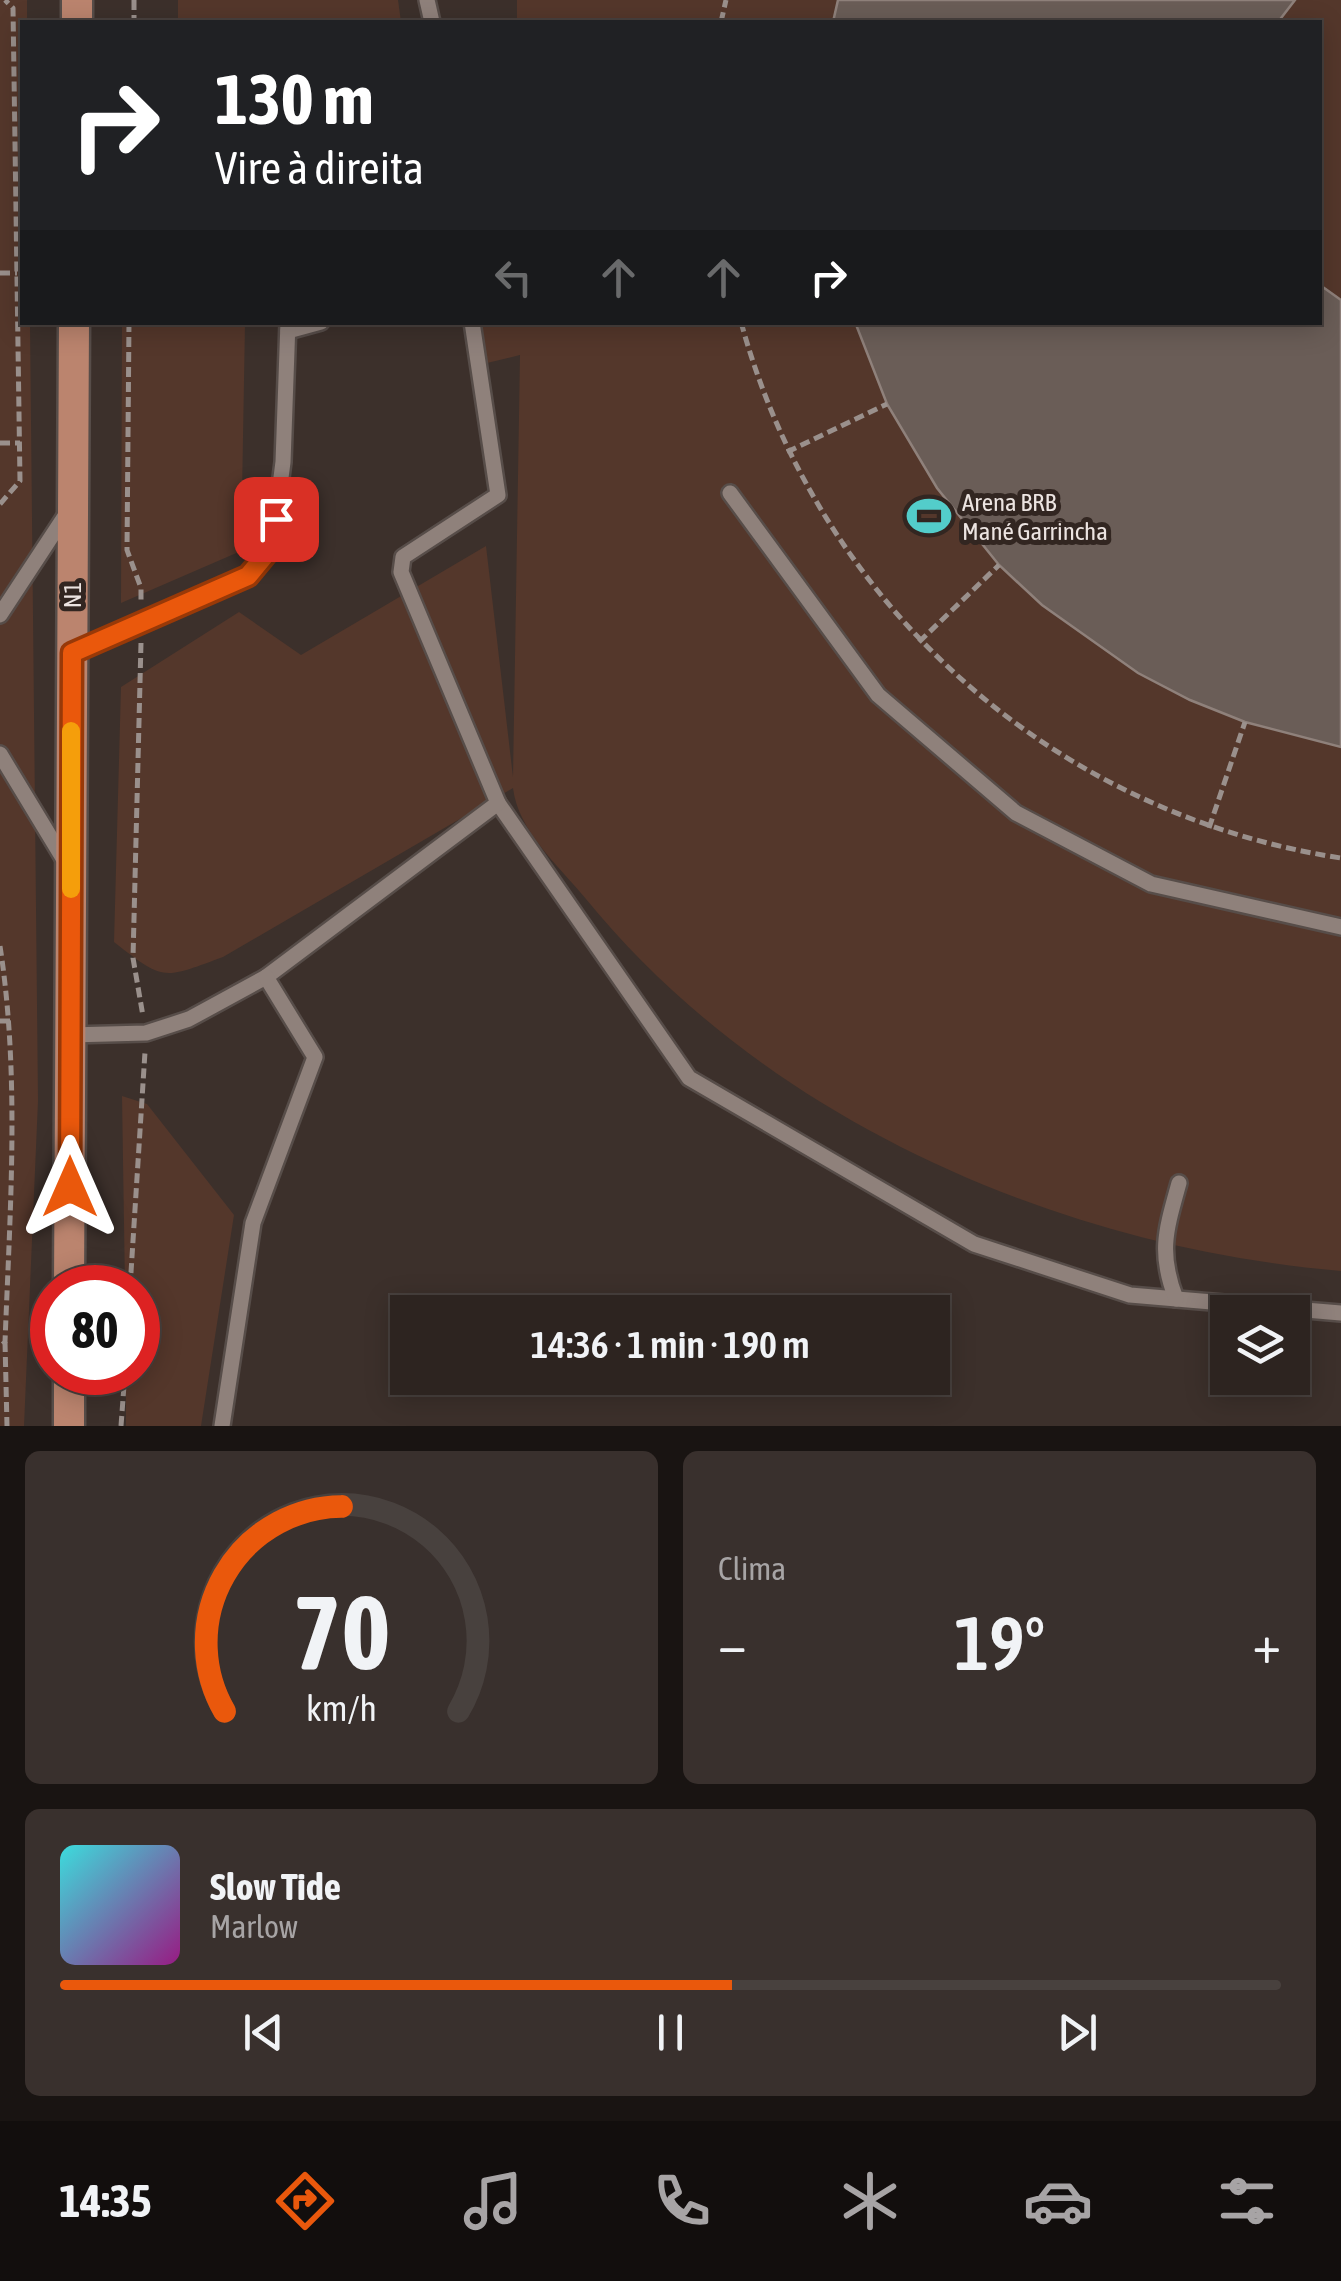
<!DOCTYPE html>
<html lang="pt">
<meta charset="utf-8">
<style>
:root{--surface:#2d2420;--page:#39302d;--text:#f1f3f6;--muted:#a7a4a5;--line:#48413e;--accent:#ea580c}
body{margin:0;font-family:"Asap Condensed",sans-serif;background:var(--page);color:var(--text);height:100vh;display:flex;flex-direction:column;font-size:38px;white-space:nowrap}
*{box-sizing:border-box;margin:0}
p{font-size:32px;color:var(--muted)}
.icon{flex:none;width:55px;height:55px;fill:none;stroke:currentColor;stroke-width:2;stroke-linecap:round;stroke-linejoin:round}
.map{position:relative;height:1426px;overflow:hidden}
.panel{display:flex;flex-direction:column;gap:25px;padding:25px;background:#191412;flex:1}
.panel>*{flex:none}
.hud{position:absolute;left:20px;top:20px;width:1302px;height:305px;border-radius:0px;box-shadow:0 5px 25px #0003,0 0 0 2px var(--line);background:#202124;color:#fff;overflow:hidden}
.fabs{position:absolute;left:1210px;top:1295px;display:grid;gap:20px}
.fabs a{display:grid;place-items:center;width:100px;height:100px;border-radius:0px;background:var(--surface);box-shadow:0 5px 25px #0003,0 0 0 2px var(--line);font-size:50px}
.speed{position:absolute;left:30px;top:1265px;display:flex;gap:20px;font-size:50px;font-weight:700;text-align:center}
.speed>*{display:grid;place-content:center;width:130px;height:130px;border-radius:50%;background:var(--surface);box-shadow:0 5px 25px #0003,0 0 0 2px var(--line);line-height:1}
.speed .limit{border:15px solid #d22;background:#fff;color:#111}
.pin{position:absolute;display:grid;place-items:center;width:85px;height:85px;color:#fff;margin:-42px;border-radius:20px;box-shadow:0 5px 15px #0006}
.me{position:absolute;width:110px;margin:-55px;rotate:0deg;stroke-linejoin:round;filter:drop-shadow(0 0 8px #0008)}
.turn{display:flex;align-items:center;gap:35px;height:210px;padding:0 30px;font-size:45px}
.turn .icon{width:130px;height:130px;stroke-width:2.5}
.turn b{display:block;font-size:70px;line-height:85px}
.lanes{display:flex;align-items:center;height:95px;padding:0 30px;background:#0003;justify-content:center;gap:50px;direction:ltr}
.lanes .off{opacity:.35}
.big{font-size:75px;font-weight:600;line-height:1.1}
.panel .tile{flex:1;display:flex;flex-direction:column;justify-content:center;gap:15px;min-width:0;padding:0 35px;border-radius:15px;background:var(--page)}
.panel .dial{align-items:center;gap:0}
.dial svg{height:260px;overflow:visible;fill:none;stroke:var(--line);stroke-width:7;stroke-linecap:round;text-anchor:middle}
.dial text{fill:var(--text);stroke:none}
.song{display:flex;align-items:center;gap:30px}
.cover{width:120px;height:120px;border-radius:15px;background:linear-gradient(135deg,hsl(180 70% 55%),hsl(310 70% 35%))}
.played{height:10px;border-radius:5px;background:linear-gradient(90deg,var(--accent) 55%,var(--line) 55%)}
.keys{display:flex;justify-content:space-around;direction:ltr}
.heat{display:flex;justify-content:space-between;align-items:center;font-size:55px;direction:ltr}
.panel .tiles{flex:1;display:grid;gap:25px;grid-template-columns:1fr 1fr}
.tile:last-child{grid-column:span 2}
.trip{position:absolute;left:390px;top:1295px;width:560px;height:100px;border-radius:0px;background:var(--surface);box-shadow:0 5px 25px #0003,0 0 0 2px var(--line);font-weight:600;line-height:100px;text-align:center}
.tabs{display:flex;height:160px;justify-content:space-around;align-items:center;background:#120e0d;color:var(--muted)}
.tabs .icon{width:70px;height:70px}
.tabs .selected{color:var(--accent)}
.tabs b{font-size:45px;color:var(--text)}
.map>svg:first-child{display:block}
</style>
<div class="map">
<svg width="1341" height="1426" viewBox="0 0 1341 1426">
<rect width="100%" height="100%" fill="#3c302b"/>
<!-- green -->
<g fill="#54372b">
<path d="M 0,0 L 27,0 L 27,22 L 22,22 L 22,322 L 30,323 L 38,1101 L 24,1426 L 0,1426 Z"/>
<path d="M 178,0 L 398,0 L 401,22 L 178,22 Z"/>
<path d="M 517,0 L 1341,0 L 1341,1271 C 1060,1247 767,1121 586,899 C 559,866 518,831 513,788 L 223,957 C 163,979 165,982 114,942 L 121,687 L 239,612 L 301,655 L 486,546 L 513,777 L 520,355 L 487,363 L 478,325 L 1320,322 L 1320,22 L 517,22 Z"/>
<path d="M 122,323 L 245,323 L 241,551 L 121,603 Z"/>
<path d="M 122,1096 L 147,1104 L 234,1215 L 201,1426 L 126,1426 L 126,1373 L 138,1372 L 138,1288 L 125,1287 Z"/>
</g>
<!-- building -->
<g fill="#6a5d57" stroke="#8f817b" stroke-width="2.5">
<path d="M 838,0 L 1295,0 L 1278,22 L 833,22 Z"/>
<path d="M 1320,285 L 1341,300 L 1341,747 L 1245,722 L 1190,700 L 1138,673 L 1042,605 L 999,565 L 937,488 L 887,404 L 855,322 L 1320,322 Z"/>
</g>
<g fill="none" stroke-linecap="round" stroke-linejoin="round">
<!-- service casing -->
<g stroke="#574d49" stroke-width="20">
<g id="service">
<path d="M 427,0 L 432,22"/>
<path d="M 288,331 L 321,322"/>
<path d="M 730,493 L 878,695 L 1016,813 L 1151,884 L 1341,927"/>
<path d="M 0,615 L 69,510"/>
<path d="M 72,653 L 248,576 L 272,547 L 283,462 L 288,322"/>
<path d="M 0,754 L 66,863"/>
<path d="M 498,803 L 689,1078 L 974,1244 L 1130,1295 L 1341,1313"/>
<path d="M 70,1035 L 146,1033 L 189,1019 L 266,977 L 498,803 L 401,572 L 403,557 L 498,495 L 472,322"/>
<path d="M 1176,1299 C 1158,1252 1166,1230 1179,1183"/>
<path d="M 222,1426 L 253,1223 L 315,1057 L 266,977"/>
</g>
</g>
<!-- trunk casing -->
<g stroke="#574d49" stroke-width="35">
<g id="trunk">
<path d="M 77,22 L 77,0"/>
<path d="M 69,1288 L 74,322"/>
<path d="M 69,1426 L 69,1372"/>
</g>
</g>
<!-- path -->
<g stroke="#9a908c" stroke-width="5" stroke-dasharray="10 5" stroke-linecap="butt">
<path d="M 134,0 L 134,22"/>
<path d="M 721,22 L 726,0"/>
<path d="M 0,273 L 17,273"/>
<path d="M 129,322 L 127,550 L 141,588 L 141,602"/>
<path d="M 741,322 C 818,604 1052,814 1341,858"/>
<path d="M 0,443 L 20,443"/>
<path d="M 787,452 L 887,404"/>
<path d="M 0,504 L 20,481 L 13,8 L 5,0"/>
<path d="M 919,642 L 999,565"/>
<path d="M 141,643 L 133,958 L 143,1016"/>
<path d="M 1209,828 L 1245,722"/>
<path d="M 0,946 C 20,1076 10,1210 5,1342 L 0,1347"/>
<path d="M 0,1021 L 11,1021"/>
<path d="M 130,1288 L 145,1052"/>
<path d="M 5,1342 L 7,1426"/>
<path d="M 121,1426 L 125,1372"/>
</g>
<!-- service -->
<use href="#service" stroke="#8f817b" stroke-width="15"/>
<!-- trunk -->
<use href="#trunk" stroke="#bb846e" stroke-width="30"/>
</g>
<g fill="none" stroke-linecap="round" stroke-linejoin="round">
<!-- route casing -->
<g stroke="#983908" stroke-width="25">
<path id="route" d="M 70,1187 L 72,653 L 248,576 L 272,547 L 276,519"/>
</g>
<!-- route -->
<use href="#route" stroke="#ea580c" stroke-width="18"/>
<!-- slow -->
<path stroke="#f59e0b" stroke-width="18" d="M 71,889 L 71,731"/>
</g>
<!-- icons -->
<defs>
<g id="stadium-bare" transform="scale(3.45)"><path d="M0-5a6.5 5 0 1 0 0 10a6.5 5 0 1 0 0-10ZM-3.5-1.8h7v3.6h-7Z" fill="#53cdca" stroke="#322621" stroke-width="2.5" paint-order="stroke"/></g>
</defs>
<g fill-rule="evenodd">
<use href="#stadium-bare" x="929" y="516"/>
</g>
<g text-anchor="middle" stroke-width="10" stroke-linejoin="round" paint-order="stroke">
<!-- poi labels -->
<g font-size="25" fill="#ece4e1" stroke="#322621" text-anchor="start">
<text x="962" y="511">Arena BRB<tspan x="962" dy="29">Mané Garrincha</tspan></text>
</g>
<!-- street labels -->
<g font-size="25" fill="#ece4e1" stroke="#322621">
<text transform="translate(72 595) rotate(-90)" y="9">N1</text>
</g>
</g>
</svg>
<div class="fabs">
<a><svg class="icon" aria-label="layers" viewBox="0 0 24 24"><path d="M12 4l9 5-9 5-9-5zM3 14l9 5 9-5"/></svg></a>
</div>
<div class="speed"><div class="limit">80</div></div>
<div class="pin" style="left:276px;top:519px;background:#d93025"><svg class="icon" aria-label="arrive" viewBox="0 0 24 24"><path d="M6 21V4h12l-3 4 3 4H6"/></svg></div>
<svg class="me" style="left:70px;top:1187px" viewBox="-20 -20 40 40"><path d="M0-17L14 15 0 8-14 15z" fill="#ea580c" stroke="#fff" stroke-width="4"/></svg>
<div class="trip">14:36 · 1 min · 190 m</div>
<div class="hud">
<div class="turn"><svg class="icon" aria-label="right" viewBox="0 0 24 24"><path d="M7 20v-9h11M14 6l5 5-5 5"/></svg><div><b>130 m</b>Vire à direita</div></div>
<div class="lanes"><svg class="icon off" aria-label="left" viewBox="0 0 24 24"><path d="M17 20v-9H6M10 6l-5 5 5 5"/></svg><svg class="icon off" aria-label="ahead" viewBox="0 0 24 24"><path d="M12 20V5M6 11l6-6 6 6"/></svg><svg class="icon off" aria-label="ahead" viewBox="0 0 24 24"><path d="M12 20V5M6 11l6-6 6 6"/></svg><svg class="icon" aria-label="right" viewBox="0 0 24 24"><path d="M7 20v-9h11M14 6l5 5-5 5"/></svg></div>
</div>
</div>
<section class="panel">
<div class="tiles">
<div class="tile dial"><svg viewBox="0 0 100 80">
<path d="M14 69A42 42 0 1 1 86 69"/>
<path d="M14 69A42 42 0 0 1 50 6" stroke="#ea580c"/>
<text x="50" y="56" font-size="32" font-weight="700">70</text>
<text x="50" y="72" font-size="11">km/h</text>
</svg></div>
<div class="tile"><p>Clima</p>
<div class="heat"><a>−</a><b class="big">19°</b><a>+</a></div>
</div>
<div class="tile">
<div class="song"><i class="cover"></i><div><b>Slow Tide</b><p>Marlow</p></div></div>
<div class="played"></div>
<div class="keys"><svg class="icon" aria-label="previous" viewBox="0 0 24 24"><path d="M18 5L8 12l10 7zM5 5v14"/></svg><svg class="icon" aria-label="pause" viewBox="0 0 24 24"><path d="M8 5v14M16 5v14"/></svg><svg class="icon" aria-label="next" viewBox="0 0 24 24"><path d="M6 5l10 7-10 7zM19 5v14"/></svg></div>
</div>
</div>
</section>
<nav class="tabs">
<b>14:35</b>
<svg class="icon selected" aria-label="directions" viewBox="0 0 24 24"><path d="M12 3l9 9-9 9-9-9zM9 14v-3h6M13 9l2 2-2 2"/></svg>
<svg class="icon" aria-label="music" viewBox="0 0 24 24"><path d="M9 18V5l10-2v13"/><circle cx="6" cy="18" r="3"/><circle cx="16" cy="16" r="3"/></svg>
<svg class="icon" aria-label="phone" viewBox="0 0 24 24"><path d="M5 4h4l2 5-3 2q2 4 5 5l2-3 5 2v4C11 20 4 13 5 4z"/></svg>
<svg class="icon" aria-label="climate" viewBox="0 0 24 24"><path d="M12 3v18M4 7l16 10M4 17L20 7"/></svg>
<svg class="icon" aria-label="car" viewBox="0 0 24 24"><path d="M5 17H2v-5l4-1 3-4h7l3 4 3 1v5h-3M9 17h6M6 11h13"/><circle cx="7" cy="17" r="2"/><circle cx="17" cy="17" r="2"/></svg>
<svg class="icon" aria-label="filters" viewBox="0 0 24 24"><path d="M4 7h16M4 17h16"/><circle cx="9" cy="7" r="2"/><circle cx="15" cy="17" r="2"/></svg>
</nav>
